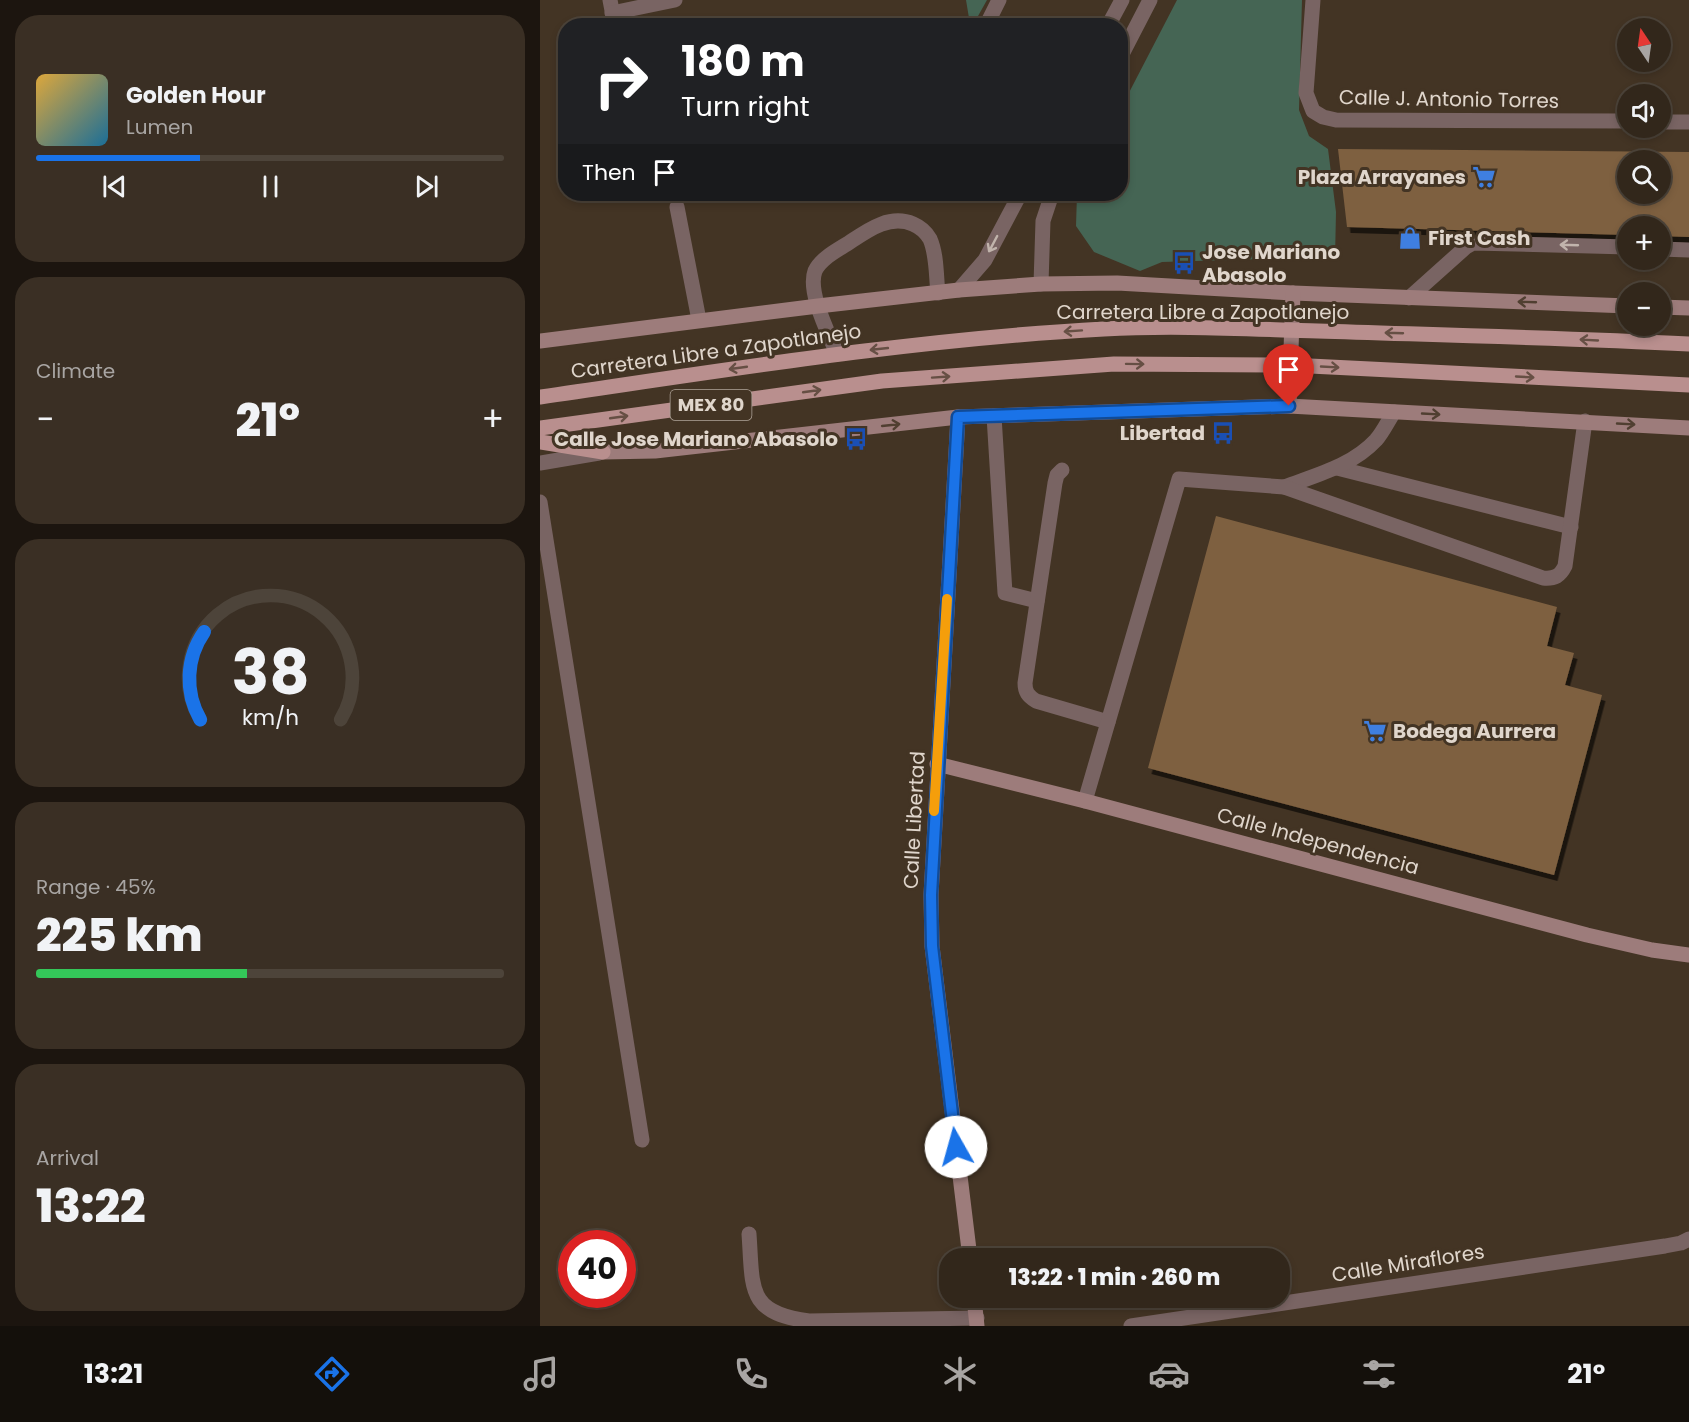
<!DOCTYPE html>
<meta charset="utf-8">
<style>
:root{--surface:#32271b;--page:#3a2f24;--text:#f1f3f6;--muted:#a8a5a3;--line:#4d443a;--accent:#1a73e8}
body{margin:0;font-family:Poppins,sans-serif;background:var(--page);color:var(--text);height:100vh;display:flex;flex-direction:column;font-size:22px;white-space:nowrap}
*{box-sizing:border-box;margin:0}
p{font-size:20px;color:var(--muted)}
.icon{flex:none;width:33px;height:33px;fill:none;stroke:currentColor;stroke-width:2;stroke-linecap:round;stroke-linejoin:round}
.map{position:relative;flex:1;overflow:hidden}
.side{display:flex;flex-direction:column;gap:15px;padding:15px;background:#1c150f;width:540px}
.side>*{flex:none}
.top-card{position:absolute;left:18px;top:18px;width:570px;height:183px;border-radius:24px;box-shadow:0 3px 9px #0003,0 0 0 2px var(--line);background:#202124;color:#fff;overflow:hidden}
.needle{width:39px;rotate:347deg}
.buttons{position:absolute;left:1077px;top:18px;display:grid;gap:12px}
.buttons a{display:grid;place-items:center;width:54px;height:54px;border-radius:50%;background:var(--surface);box-shadow:0 3px 9px #0003,0 0 0 2px var(--line);font-size:30px}
.speed{position:absolute;left:18px;top:1230px;display:flex;gap:12px;font-size:30px;font-weight:700;text-align:center}
.speed>*{display:grid;place-content:center;width:78px;height:78px;border-radius:50%;background:var(--surface);box-shadow:0 3px 9px #0003,0 0 0 2px var(--line);line-height:1}
.speed .limit{border:9px solid #d22;background:#fff;color:#111}
.pin{position:absolute;display:grid;place-items:center;width:51px;height:51px;color:#fff;margin:-62px -26px;border-radius:50% 50% 50% 0;rotate:-45deg;box-shadow:0 0 6px #0007}
.pin .icon{rotate:45deg}
.me{position:absolute;width:66px;margin:-33px;rotate:353deg;stroke-linejoin:round;filter:drop-shadow(0 0 4px #0008)}
.turn{display:flex;align-items:center;gap:21px;height:126px;padding:0 24px;font-size:27px}
.turn .icon{width:78px;height:78px;stroke-width:2.5}
.turn b{display:block;font-size:42px;line-height:51px}
.then{display:flex;align-items:center;height:57px;padding:0 24px;background:#0003;gap:12px;font-size:22px}
.big{font-size:45px;font-weight:800;line-height:1.1}
.side .widget{flex:1;display:flex;flex-direction:column;justify-content:center;gap:9px;min-width:0;padding:0 21px;border-radius:24px;background:var(--page)}
.side .dial{align-items:center;gap:0}
.dial svg{height:156px;overflow:visible;fill:none;stroke:var(--line);stroke-width:7;stroke-linecap:round;text-anchor:middle}
.dial text{fill:var(--text);stroke:none}
.song{display:flex;align-items:center;gap:18px}
.cover{width:72px;height:72px;border-radius:9px;background:linear-gradient(135deg,hsl(40 70% 55%),hsl(200 70% 35%))}
.played{height:6px;border-radius:3px;background:linear-gradient(90deg,var(--accent) 35%,var(--line) 35%)}
.keys{display:flex;justify-content:space-around;direction:ltr}
.heat{display:flex;justify-content:space-between;align-items:center;font-size:33px;direction:ltr}
.charge{height:9px;border-radius:4px;background:linear-gradient(90deg,#34c759 45%,var(--line) 0)}
.trip{position:absolute;left:399px;top:1248px;width:351px;height:60px;border-radius:24px;background:var(--surface);box-shadow:0 3px 9px #0003,0 0 0 2px var(--line);font-weight:800;line-height:60px;text-align:center}
.tabs{display:flex;height:96px;justify-content:space-around;align-items:center;background:#14100b;color:var(--muted)}
.tabs .icon{width:42px;height:42px}
.tabs .selected{color:var(--accent)}
.tabs b{font-size:27px;color:var(--text)}
main{display:flex;flex:1;min-height:0}
.map>svg:first-child{display:block}
</style>
<main>
<section class="side">
<div class="widget">
<div class="song"><i class="cover"></i><div><b>Golden Hour</b><p>Lumen</p></div></div>
<div class="played"></div>
<div class="keys"><svg class="icon" aria-label="previous" viewBox="0 0 24 24"><path d="M18 5L8 12l10 7zM5 5v14"/></svg><svg class="icon" aria-label="pause" viewBox="0 0 24 24"><path d="M8 5v14M16 5v14"/></svg><svg class="icon" aria-label="next" viewBox="0 0 24 24"><path d="M6 5l10 7-10 7zM19 5v14"/></svg></div>
</div>
<div class="widget"><p>Climate</p>
<div class="heat"><a>−</a><b class="big">21°</b><a>+</a></div>
</div>
<div class="widget dial"><svg viewBox="0 0 100 80">
<path d="M14 69A42 42 0 1 1 86 69"/>
<path d="M14 69A42 42 0 0 1 16 24" stroke="#1a73e8"/>
<text x="50" y="56" font-size="32" font-weight="700">38</text>
<text x="50" y="72" font-size="11">km/h</text>
</svg></div>
<div class="widget"><p>Range · 45%</p><b class="big">225 km</b><div class="charge"></div></div>
<div class="widget"><p>Arrival</p><b class="big">13:22</b></div>
</section>
<div class="map">
<svg width="1149" height="1326" viewBox="0 0 1149 1326">
<defs>
<filter id="shadow"><feDropShadow dx="3.5" dy="6" stdDeviation="0" flood-color="#0009"/></filter>
</defs>
<rect width="100%" height="100%" fill="#433424"/>
<!-- green -->
<g fill="#456554">
<path d="M 426,0 L 447,0 L 433,25 L 392,25 L 429,18 Z"/>
<path d="M 637,0 L 762,0 L 759,110 L 769,136 L 788,149 L 796,212 L 795,259 L 753,258 L 622,262 L 600,271 L 554,252 L 536,226 L 537,194 L 580,194 L 581,108 Z"/>
</g>
<!-- building -->
<g fill="#7e6040" fill-rule="evenodd" filter="url(#shadow)">
<path d="M 798,149 L 1149,152 L 1149,237 L 1120,236 L 1120,226 L 1088,226 L 1088,235 L 807,227 ZM 1088,160 L 1120,160 L 1120,194 L 1088,194 Z"/>
<path d="M 676,516 L 1017,607 L 1007,646 L 1034,653 L 1025,685 L 1062,695 L 1014,875 L 608,768 Z"/>
</g>
<g fill="none" stroke-linecap="round" stroke-linejoin="round">
<!-- lane -->
<g stroke="#796463" stroke-width="15">
<path d="M 137,207 L 159,320"/>
<path d="M 1120,249 L 1149,250"/>
<path d="M 869,298 L 926,247 L 933,243 L 1088,247"/>
<path d="M 297,354 C 289,334 267,292 275,271 C 281,258 298,250 310,242 C 328,230 350,214 373,224 C 380,227 386,232 390,239 C 397,255 396,276 398,293"/>
<path d="M 454,416 L 465,593 L 497,601"/>
<path d="M 797,468 L 1031,527"/>
<path d="M 522,470 L 517,475 L 515,483 L 485,683 C 485,692 488,696 496,701 L 568,722"/>
<path d="M 744,487 C 776,475 812,466 836,440 C 843,432 848,421 854,412"/>
<path d="M 0,502 L 102,1140"/>
<path d="M 545,801 L 639,479 L 744,487 L 1003,578 C 1015,579 1020,576 1025,566 L 1045,421"/>
</g>
<!-- street -->
<g stroke="#796463" stroke-width="15">
<path d="M 70,0 L 75,26"/>
<path d="M 773,0 L 766,93 L 773,111 L 783,117 L 796,120 L 1088,121"/>
<path d="M 72,13 L 135,0"/>
<path d="M 446,26 L 459,0"/>
<path d="M 568,26 L 582,0"/>
<path d="M 580,58 L 610,0"/>
<path d="M 1120,122 L 1149,122"/>
<path d="M 501,284 L 503,221 L 512,194"/>
<path d="M 419,290 L 445,260 L 480,194"/>
<path d="M 0,463 L 59,453"/>
<path d="M 209,1234 C 213,1288 206,1313 269,1321 L 437,1318"/>
<path d="M 591,1326 L 1125,1246 L 1141,1243 L 1149,1239"/>
</g>
<!-- secondary -->
<g stroke="#9d7c7b" stroke-width="15">
<path d="M 1120,307 L 1149,308"/>
<path d="M 0,341 L 278,306 L 419,290 L 501,284 L 577,283 L 753,293 L 1088,306"/>
<path d="M 749,406 L 753,293"/>
<path d="M 418,417 L 391,895 L 392,946 L 430,1258"/>
<path d="M 63,452 L 115,451 L 418,417 L 749,406 L 1149,428"/>
<path d="M 397,764 L 545,801 L 1047,935 L 1112,950 L 1149,955"/>
<path d="M 434,1298 L 437,1326"/>
</g>
<!-- primary -->
<g stroke="#b98f8e" stroke-width="15">
<path d="M 0,397 C 187,370 375,339 564,329 C 635,325 707,329 778,331 C 902,335 1025,338 1149,344"/>
<path d="M 0,428 L 342,381 L 574,364 L 750,365 L 1149,385"/>
<path d="M 0,442 L 63,452"/>
</g>
</g>
<!-- one-way arrows -->
<defs><path id="oneway-shaft" d="M-6 0H5M1.5-3L5.5 0L1.5 3" fill="none" stroke-width="1.6" stroke-linecap="round" stroke-linejoin="round" transform="scale(1.5)"/></defs>
<g stroke="#c1b4ac">
<use href="#oneway-shaft" transform="translate(453 244) rotate(118)"/>
<use href="#oneway-shaft" transform="translate(1029 245) rotate(-178)"/>
</g>
<g stroke="#503f31">
<use href="#oneway-shaft" transform="translate(987 302) rotate(-178)"/>
<use href="#oneway-shaft" transform="translate(891 414) rotate(3)"/>
<use href="#oneway-shaft" transform="translate(1086 424) rotate(3)"/>
<use href="#oneway-shaft" transform="translate(351 425) rotate(-6)"/>
</g>
<g stroke="#664f44">
<use href="#oneway-shaft" transform="translate(533 331) rotate(176)"/>
<use href="#oneway-shaft" transform="translate(854 333) rotate(-178)"/>
<use href="#oneway-shaft" transform="translate(1049 340) rotate(-177)"/>
<use href="#oneway-shaft" transform="translate(339 349) rotate(174)"/>
<use href="#oneway-shaft" transform="translate(595 364) rotate(1)"/>
<use href="#oneway-shaft" transform="translate(790 367) rotate(3)"/>
<use href="#oneway-shaft" transform="translate(198 368) rotate(172)"/>
<use href="#oneway-shaft" transform="translate(401 377) rotate(-4)"/>
<use href="#oneway-shaft" transform="translate(985 377) rotate(3)"/>
<use href="#oneway-shaft" transform="translate(272 391) rotate(-8)"/>
<use href="#oneway-shaft" transform="translate(79 417) rotate(-8)"/>
</g>
<g fill="none" stroke-linecap="round" stroke-linejoin="round">
<!-- route casing -->
<g stroke="#114b97" stroke-width="15">
<path id="route" d="M 416,1147 L 392,946 L 391,895 L 418,417 L 749,406"/>
</g>
<!-- route -->
<use href="#route" stroke="#1a73e8" stroke-width="10"/>
<!-- slow -->
<path stroke="#f59e0b" stroke-width="10" d="M 394,811 L 407,599"/>
</g>
<!-- icons -->
<defs>
<g id="supermarket-bare" transform="scale(1.8)"><path d="M-6-5.5h2.5l.6 2H6L4.5 2H-2.5L-4.4-4H-6ZM-1.5 3.2a1.3 1.3 0 1 0 .1 0ZM3 3.2a1.3 1.3 0 1 0 .1 0Z" fill="#3f7fe0" stroke="#433424" stroke-width="2.5" paint-order="stroke"/></g>
<g id="shop-bare" transform="scale(1.8)"><path d="M-5-2.5h2.3a2.7 3.5 0 0 1 5.4 0H5L5.5 6h-11ZM-1.5-2.5h3a1.5 2.3 0 0 0-3 0Z" fill="#3f7fe0" stroke="#433424" stroke-width="2.5" paint-order="stroke"/></g>
<g id="bus-bare" transform="scale(1.8)"><path d="M-5-6H5V4H4V6H2V4H-2V6H-4V4H-5ZM-3.5-4V0h7V-4ZM-3.5 1.2v1.5H-2V1.2ZM2 1.2v1.5H3.5V1.2Z" fill="#1a4fb4" stroke="#433424" stroke-width="2.5" paint-order="stroke"/></g>
</defs>
<g fill-rule="evenodd">
<use href="#supermarket-bare" x="944" y="177"/>
<use href="#shop-bare" x="870" y="238"/>
<use href="#bus-bare" x="644" y="263"/>
<use href="#bus-bare" x="683" y="433"/>
<use href="#bus-bare" x="316" y="439"/>
<use href="#supermarket-bare" x="835" y="731"/>
</g>
<g text-anchor="middle" stroke-width="6" stroke-linejoin="round" paint-order="stroke">
<!-- shield labels -->
<rect fill="#433424" stroke="#b1a59a" stroke-width="1.5" x="130.5" y="390" width="81" height="30" rx="4.5"/>
<g font-size="18" font-weight="bold" fill="#e0d6cc">
<text x="171" y="411">MEX 80</text>
</g>
<!-- street labels -->
<g font-size="20" fill="#e0d6cc" stroke="#433424">
<text transform="translate(909 99) rotate(1)" y="7">Calle J. Antonio Torres</text>
<text x="663" y="319">Carretera Libre a Zapotlanejo</text>
<text transform="translate(176 351) rotate(-8)" y="7">Carretera Libre a Zapotlanejo</text>
<text transform="translate(374 820) rotate(-87)" y="7">Calle Libertad</text>
<text transform="translate(778 841) rotate(15)" y="7">Calle Independencia</text>
<text transform="translate(868 1263) rotate(-9)" y="7">Calle Miraflores</text>
</g>
<!-- poi labels -->
<g font-size="20" font-weight="bold" fill="#e0d6cc" stroke="#433424" text-anchor="end">
<text x="926" y="184">Plaza Arrayanes</text>
<text x="888" y="245" text-anchor="start">First Cash</text>
<text x="662" y="259" text-anchor="start">Jose Mariano<tspan x="662" dy="23">Abasolo</tspan></text>
<text x="665" y="440">Libertad</text>
<text x="298" y="446">Calle Jose Mariano Abasolo</text>
<text x="853" y="738" text-anchor="start">Bodega Aurrera</text>
</g>
</g>
</svg>
<div class="buttons">
<a><svg class="needle" viewBox="-14 -14 28 28"><path d="M0-13l5 13h-10z" fill="#e53935"/><path d="M0 13l5-13h-10z" fill="#a8a5a3"/></svg></a>
<a><svg class="icon" aria-label="sound" viewBox="0 0 24 24"><path d="M4 9h4l5-4v14l-5-4H4zM17 9q2 3 0 6"/></svg></a>
<a><svg class="icon" aria-label="search" viewBox="0 0 24 24"><circle cx="10" cy="10" r="6"/><path d="M15 15l6 6"/></svg></a>
<a>+</a>
<a>−</a>
</div>
<div class="speed"><div class="limit">40</div></div>
<div class="pin" style="left:749px;top:406px;background:#d93025"><svg class="icon" aria-label="arrive" viewBox="0 0 24 24"><path d="M6 21V4h12l-3 4 3 4H6"/></svg></div>
<svg class="me" style="left:416px;top:1147px" viewBox="-20 -20 40 40"><circle r="19" fill="#fff"/><path d="M0-13L10 11 0 6-10 11z" fill="#1a73e8"/></svg>
<div class="trip">13:22 · 1 min · 260 m</div>
<div class="top-card">
<div class="turn"><svg class="icon" aria-label="right" viewBox="0 0 24 24"><path d="M7 20v-9h11M14 6l5 5-5 5"/></svg><div><b>180 m</b>Turn right</div></div>
<div class="then">Then<svg class="icon" aria-label="arrive" viewBox="0 0 24 24"><path d="M6 21V4h12l-3 4 3 4H6"/></svg></div>
</div>
</div>
</main>
<nav class="tabs">
<b>13:21</b>
<svg class="icon selected" aria-label="directions" viewBox="0 0 24 24"><path d="M12 3l9 9-9 9-9-9zM9 14v-3h6M13 9l2 2-2 2"/></svg>
<svg class="icon" aria-label="music" viewBox="0 0 24 24"><path d="M9 18V5l10-2v13"/><circle cx="6" cy="18" r="3"/><circle cx="16" cy="16" r="3"/></svg>
<svg class="icon" aria-label="phone" viewBox="0 0 24 24"><path d="M5 4h4l2 5-3 2q2 4 5 5l2-3 5 2v4C11 20 4 13 5 4z"/></svg>
<svg class="icon" aria-label="climate" viewBox="0 0 24 24"><path d="M12 3v18M4 7l16 10M4 17L20 7"/></svg>
<svg class="icon" aria-label="car" viewBox="0 0 24 24"><path d="M5 17H2v-5l4-1 3-4h7l3 4 3 1v5h-3M9 17h6M6 11h13"/><circle cx="7" cy="17" r="2"/><circle cx="17" cy="17" r="2"/></svg>
<svg class="icon" aria-label="filters" viewBox="0 0 24 24"><path d="M4 7h16M4 17h16"/><circle cx="9" cy="7" r="2"/><circle cx="15" cy="17" r="2"/></svg>
<b>21°</b>
</nav>
